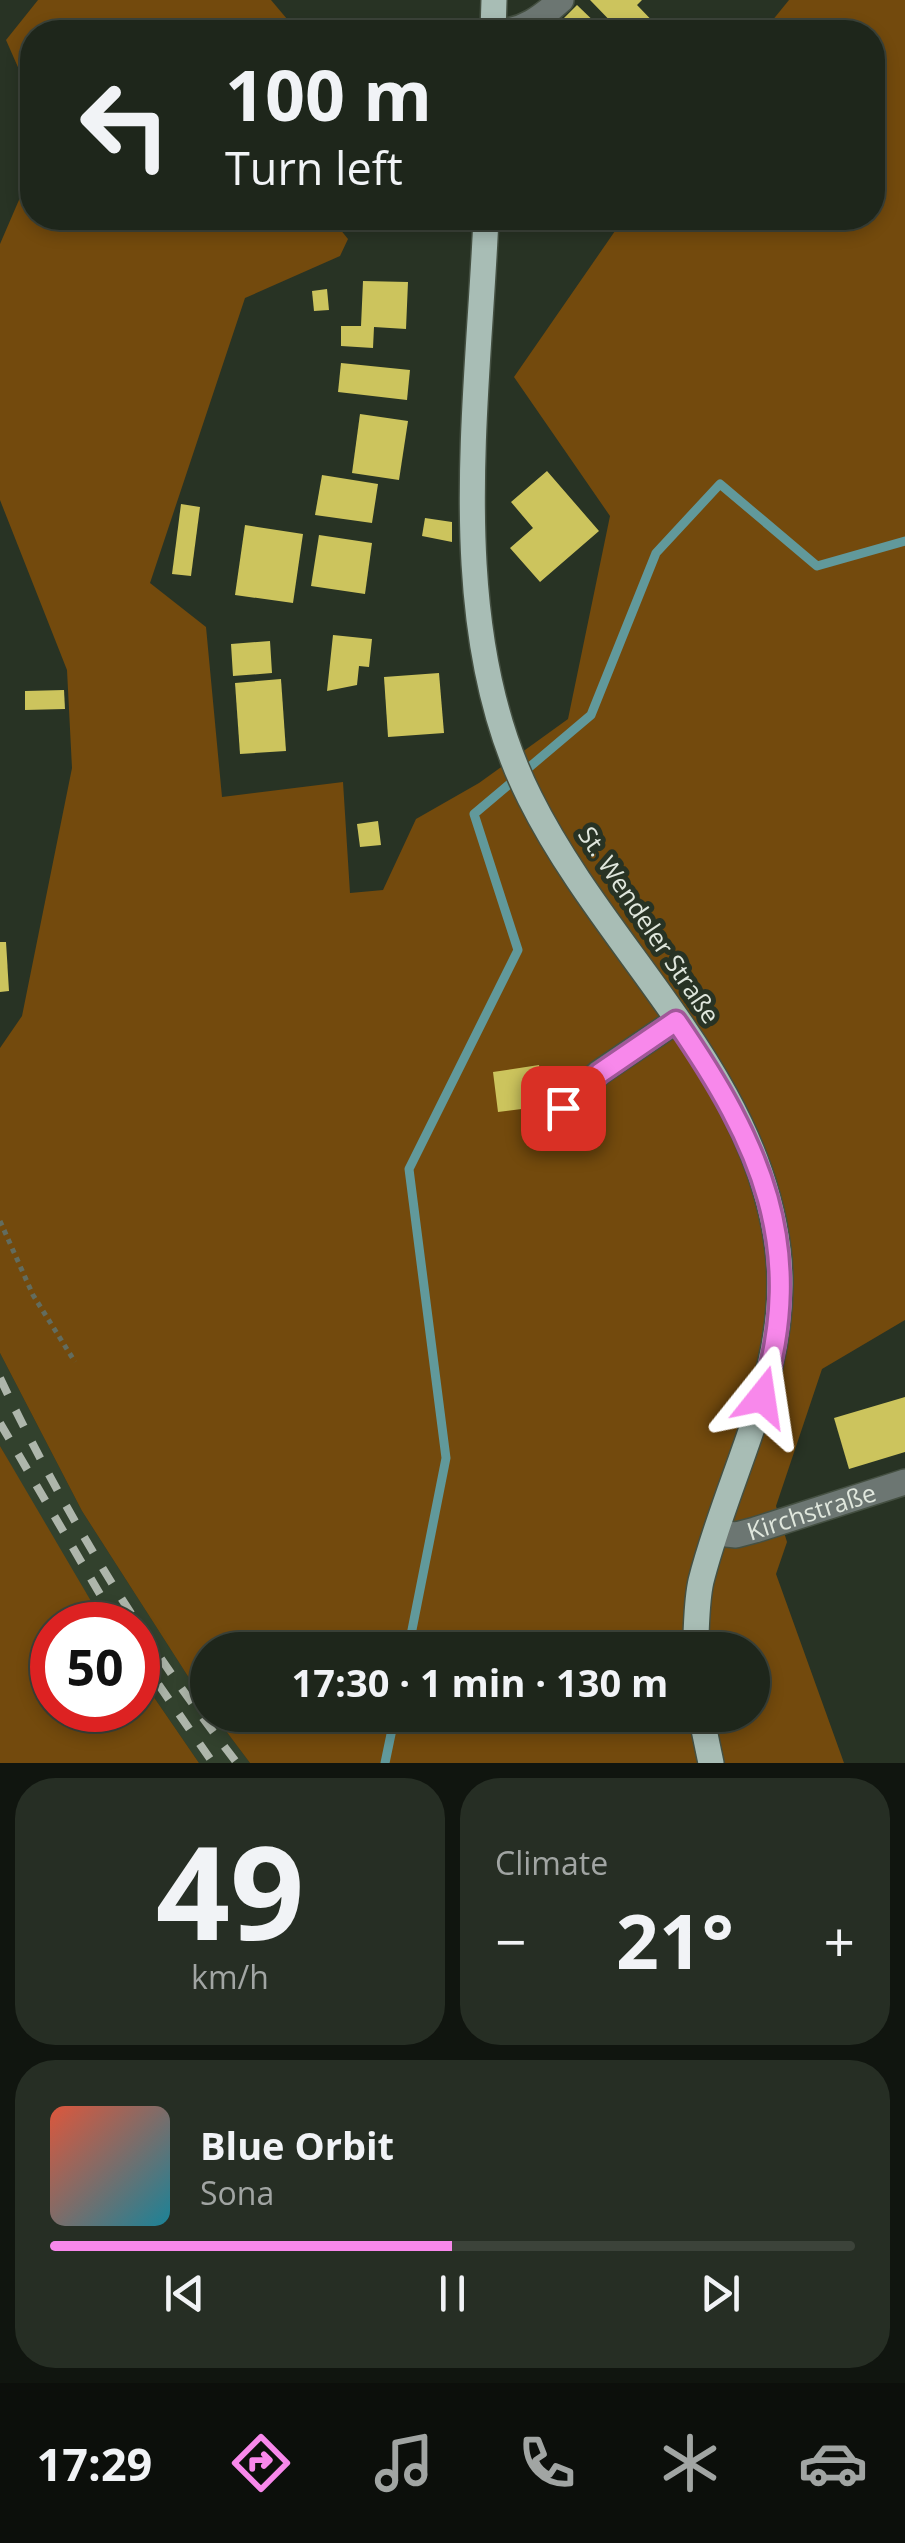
<!DOCTYPE html>
<meta charset="utf-8">
<style>
:root{--surface:#1e261b;--page:#262e24;--text:#f1f3f6;--muted:#a1a5a3;--line:#3c433a;--accent:#f888eb}
body{margin:0;font-family:"Open Sans",sans-serif;background:var(--page);color:var(--text);height:100vh;display:flex;flex-direction:column;font-size:38px;white-space:nowrap}
*{box-sizing:border-box;margin:0}
p{font-size:32px;color:var(--muted)}
.icon{flex:none;width:55px;height:55px;fill:none;stroke:currentColor;stroke-width:2;stroke-linecap:round;stroke-linejoin:round}
.map{position:relative;height:1763px;overflow:hidden}
.details{display:flex;flex-direction:column;gap:15px;padding:15px;background:#10150f;flex:1}
.details>*{flex:none}
.banner{position:absolute;left:20px;top:20px;width:865px;height:210px;border-radius:40px;box-shadow:0 5px 15px #0003,0 0 0 2px var(--line);background:#1e261b;color:var(--text);overflow:hidden}
.speed{position:absolute;left:30px;top:1602px;display:flex;gap:20px;font-size:50px;font-weight:700;text-align:center}
.speed>*{display:grid;place-content:center;width:130px;height:130px;border-radius:50%;background:var(--surface);box-shadow:0 5px 15px #0003,0 0 0 2px var(--line);line-height:1}
.speed .limit{border:15px solid #d22;background:#fff;color:#111}
.pin{position:absolute;display:grid;place-items:center;width:85px;height:85px;color:#fff;margin:-42px;border-radius:20px;box-shadow:0 5px 15px #0006}
.me{position:absolute;width:110px;margin:-55px;rotate:15deg;stroke-linejoin:round;filter:drop-shadow(0 0 8px #0008)}
.turn{display:flex;align-items:center;gap:35px;height:210px;padding:0 40px;font-size:45px}
.turn .icon{width:130px;height:130px;stroke-width:2.5}
.turn b{display:block;font-size:70px;line-height:85px}
.big{font-size:75px;font-weight:700;line-height:1.1}
.details .widget{flex:1;display:flex;flex-direction:column;justify-content:center;gap:15px;min-width:0;padding:0 35px;border-radius:40px;background:var(--page)}
.details .dial{align-items:center;gap:0}
.dial b{font-size:130px;line-height:1}
.song{display:flex;align-items:center;gap:30px}
.cover{width:120px;height:120px;border-radius:15px;background:linear-gradient(135deg,hsl(10 70% 55%),hsl(190 70% 35%))}
.played{height:10px;border-radius:5px;background:linear-gradient(90deg,var(--accent) 50%,var(--line) 50%)}
.keys{display:flex;justify-content:space-around;direction:ltr}
.heat{display:flex;justify-content:space-between;align-items:center;font-size:55px;direction:ltr}
.details .tiles{flex:1;display:grid;gap:15px;grid-template-columns:1fr 1fr}
.widget:last-child{grid-column:span 2}
.trip{position:absolute;left:190px;top:1632px;width:580px;height:100px;border-radius:50px;background:var(--surface);box-shadow:0 5px 15px #0003,0 0 0 2px var(--line);font-weight:700;line-height:100px;text-align:center}
.tabs{display:flex;height:160px;justify-content:space-around;align-items:center;background:#0c0f0b;color:var(--muted)}
.tabs .icon{width:70px;height:70px}
.tabs .on{color:var(--accent)}
.tabs b{font-size:45px;color:var(--text)}
.map>svg:first-child{display:block}
</style>
<div class="map">
<svg width="905" height="1763" viewBox="0 0 905 1763">
<rect width="100%" height="100%" fill="#283324"/>
<!-- built -->
<path fill="#32412d" d="M 0,1353 L 82,1511 L 207,1706 L 208,1715 L 214,1715 L 250,1763 L 199,1763 L 138,1674 L 138,1625 L 105,1625 L 47,1531 L 0,1446 Z"/>
<!-- green -->
<g fill="#734a0d">
<path d="M 38,0 L 271,0 L 298,32 L 32,32 L 32,99 L 6,40 Z"/>
<path d="M 789,0 L 905,0 L 905,1320 L 822,1369 L 776,1506 L 787,1542 L 776,1574 L 844,1763 L 250,1763 L 214,1715 L 752,1715 L 752,1650 L 208,1650 L 207,1706 L 82,1511 L 0,1353 L 0,1048 L 22,1016 L 72,768 L 67,670 L 0,500 L 0,244 L 22,193 L 32,190 L 32,218 L 331,218 L 348,239 L 340,256 L 245,298 L 150,583 L 206,627 L 222,797 L 343,782 L 350,893 L 383,890 L 416,819 L 479,783 L 568,719 L 610,516 L 514,377 L 624,218 L 872,218 L 872,32 L 763,32 Z"/>
<path d="M 0,1446 L 105,1625 L 52,1625 L 52,1710 L 138,1710 L 138,1674 L 199,1763 L 0,1763 Z"/>
</g>
<g fill="none" stroke-linecap="round" stroke-linejoin="round">
<!-- stream -->
<g stroke="#61999b" stroke-width="9">
<path d="M 408,1650 L 446,1458 L 409,1169 L 518,950 L 474,814 L 591,715 L 656,553 L 720,484 L 817,566 L 905,541"/>
<path d="M 385,1763 L 395,1715"/>
</g>
</g>
<!-- building -->
<g fill="#ccc45d">
<path d="M 590,0 L 642,0 L 637,5 L 663,32 L 621,32 Z"/>
<path d="M 577,5 L 605,32 L 550,32 Z"/>
<path d="M 363,281 L 408,282 L 406,329 L 374,327 L 373,348 L 341,346 L 341,326 L 361,326 Z"/>
<path d="M 327,289 L 329,310 L 314,311 L 312,291 Z"/>
<path d="M 341,363 L 410,370 L 407,400 L 338,392 Z"/>
<path d="M 360,414 L 408,421 L 399,480 L 352,473 Z"/>
<path d="M 547,471 L 599,531 L 540,582 L 510,548 L 533,528 L 511,502 Z"/>
<path d="M 322,475 L 378,484 L 372,523 L 315,515 Z"/>
<path d="M 181,504 L 200,507 L 191,576 L 172,574 Z"/>
<path d="M 425,518 L 452,522 L 452,542 L 422,536 Z"/>
<path d="M 245,525 L 303,534 L 293,603 L 235,595 Z"/>
<path d="M 319,535 L 372,543 L 365,594 L 311,586 Z"/>
<path d="M 333,635 L 372,639 L 369,667 L 359,666 L 357,685 L 327,691 Z"/>
<path d="M 270,641 L 272,673 L 233,676 L 231,644 Z"/>
<path d="M 439,673 L 444,733 L 388,737 L 384,677 Z"/>
<path d="M 281,679 L 286,751 L 240,754 L 235,683 Z"/>
<path d="M 64,690 L 65,709 L 25,710 L 25,691 Z"/>
<path d="M 378,821 L 381,845 L 360,847 L 357,824 Z"/>
<path d="M 0,942 L 6,942 L 9,991 L 0,992 Z"/>
<path d="M 539,1065 L 545,1106 L 498,1112 L 493,1072 Z"/>
<path d="M 905,1397 L 905,1452 L 849,1469 L 834,1418 Z"/>
</g>
<g fill="none" stroke-linecap="round" stroke-linejoin="round">
<!-- minor casing -->
<g stroke="#455042" stroke-width="28">
<g id="minor">
<path d="M 498,32 C 524,31 542,17 561,0"/>
<path d="M 563,1107 L 599,1073 L 676,1021"/>
<path id="s1" d="M 717,1533 L 736,1535 L 755,1530 L 905,1482"/>
</g>
</g>
<!-- major casing -->
<g stroke="#455042" stroke-width="28">
<g id="major">
<path d="M 493,32 L 494,0"/>
<path d="M 486,218 C 478,404 443,626 530,798 C 606,951 757,1073 778,1250 C 792,1368 729,1470 701,1581 C 696,1603 697,1628 695,1650"/>
<path d="M 701,1715 L 711,1763"/>
</g>
</g>
<!-- path -->
<path stroke="#626c5e" stroke-width="5" stroke-dasharray="5 5" stroke-linecap="butt" d="M 0,1221 L 33,1295 L 75,1362"/>
<!-- minor -->
<use href="#minor" stroke="#6c7672" stroke-width="25"/>
<!-- major -->
<use href="#major" stroke="#a8bdb5" stroke-width="25"/>
<!-- rail -->
<g stroke="#aeb6ab" stroke-width="8" stroke-dasharray="18 18" stroke-linecap="butt">
<path d="M 0,1378 C 64,1513 145,1645 237,1763"/>
<path d="M 0,1423 L 118,1625"/>
<path d="M 138,1655 L 213,1763"/>
</g>
</g>
<g fill="none" stroke-linecap="round" stroke-linejoin="round">
<!-- route casing -->
<g stroke="#a15899" stroke-width="25">
<path id="route" d="M 563,1108 L 600,1073 L 676,1021 C 760,1143 808,1247 762,1397"/>
</g>
<!-- route -->
<use href="#route" stroke="#f888eb" stroke-width="18"/>
</g>
<g text-anchor="middle" stroke-width="10" stroke-linejoin="round" paint-order="stroke">
<!-- street labels -->
<g font-size="25" fill="#e0e7dd" stroke="#283324">
<text transform="translate(649 925) rotate(56)" y="9">St. Wendeler Straße</text>
<text dy="9" stroke="none"><textPath href="#s1" startOffset="98">Kirchstraße</textPath></text>
</g>
</g>
</svg>
<div class="speed"><div class="limit">50</div></div>
<div class="pin" style="left:563px;top:1108px;background:#d93025"><svg class="icon" aria-label="arrive" viewBox="0 0 24 24"><path d="M6 21V4h12l-3 4 3 4H6"/></svg></div>
<svg class="me" style="left:762px;top:1397px" viewBox="-20 -20 40 40"><path d="M0-17L14 15 0 8-14 15z" fill="#f888eb" stroke="#fff" stroke-width="4"/></svg>
<div class="trip">17:30 · 1 min · 130 m</div>
<div class="banner">
<div class="turn"><svg class="icon" aria-label="left" viewBox="0 0 24 24"><path d="M17 20v-9H6M10 6l-5 5 5 5"/></svg><div><b>100 m</b>Turn left</div></div>
</div>
</div>
<section class="details">
<div class="tiles">
<div class="widget dial"><b>49</b><p>km/h</p></div>
<div class="widget"><p>Climate</p>
<div class="heat"><a>−</a><b class="big">21°</b><a>+</a></div>
</div>
<div class="widget">
<div class="song"><i class="cover"></i><div><b>Blue Orbit</b><p>Sona</p></div></div>
<div class="played"></div>
<div class="keys"><svg class="icon" aria-label="previous" viewBox="0 0 24 24"><path d="M18 5L8 12l10 7zM5 5v14"/></svg><svg class="icon" aria-label="pause" viewBox="0 0 24 24"><path d="M8 5v14M16 5v14"/></svg><svg class="icon" aria-label="next" viewBox="0 0 24 24"><path d="M6 5l10 7-10 7zM19 5v14"/></svg></div>
</div>
</div>
</section>
<nav class="tabs">
<b>17:29</b>
<svg class="icon on" aria-label="directions" viewBox="0 0 24 24"><path d="M12 3l9 9-9 9-9-9zM9 14v-3h6M13 9l2 2-2 2"/></svg>
<svg class="icon" aria-label="music" viewBox="0 0 24 24"><path d="M9 18V5l10-2v13"/><circle cx="6" cy="18" r="3"/><circle cx="16" cy="16" r="3"/></svg>
<svg class="icon" aria-label="phone" viewBox="0 0 24 24"><path d="M5 4h4l2 5-3 2q2 4 5 5l2-3 5 2v4C11 20 4 13 5 4z"/></svg>
<svg class="icon" aria-label="climate" viewBox="0 0 24 24"><path d="M12 3v18M4 7l16 10M4 17L20 7"/></svg>
<svg class="icon" aria-label="car" viewBox="0 0 24 24"><path d="M5 17H2v-5l4-1 3-4h7l3 4 3 1v5h-3M9 17h6M6 11h13"/><circle cx="7" cy="17" r="2"/><circle cx="17" cy="17" r="2"/></svg>
</nav>
